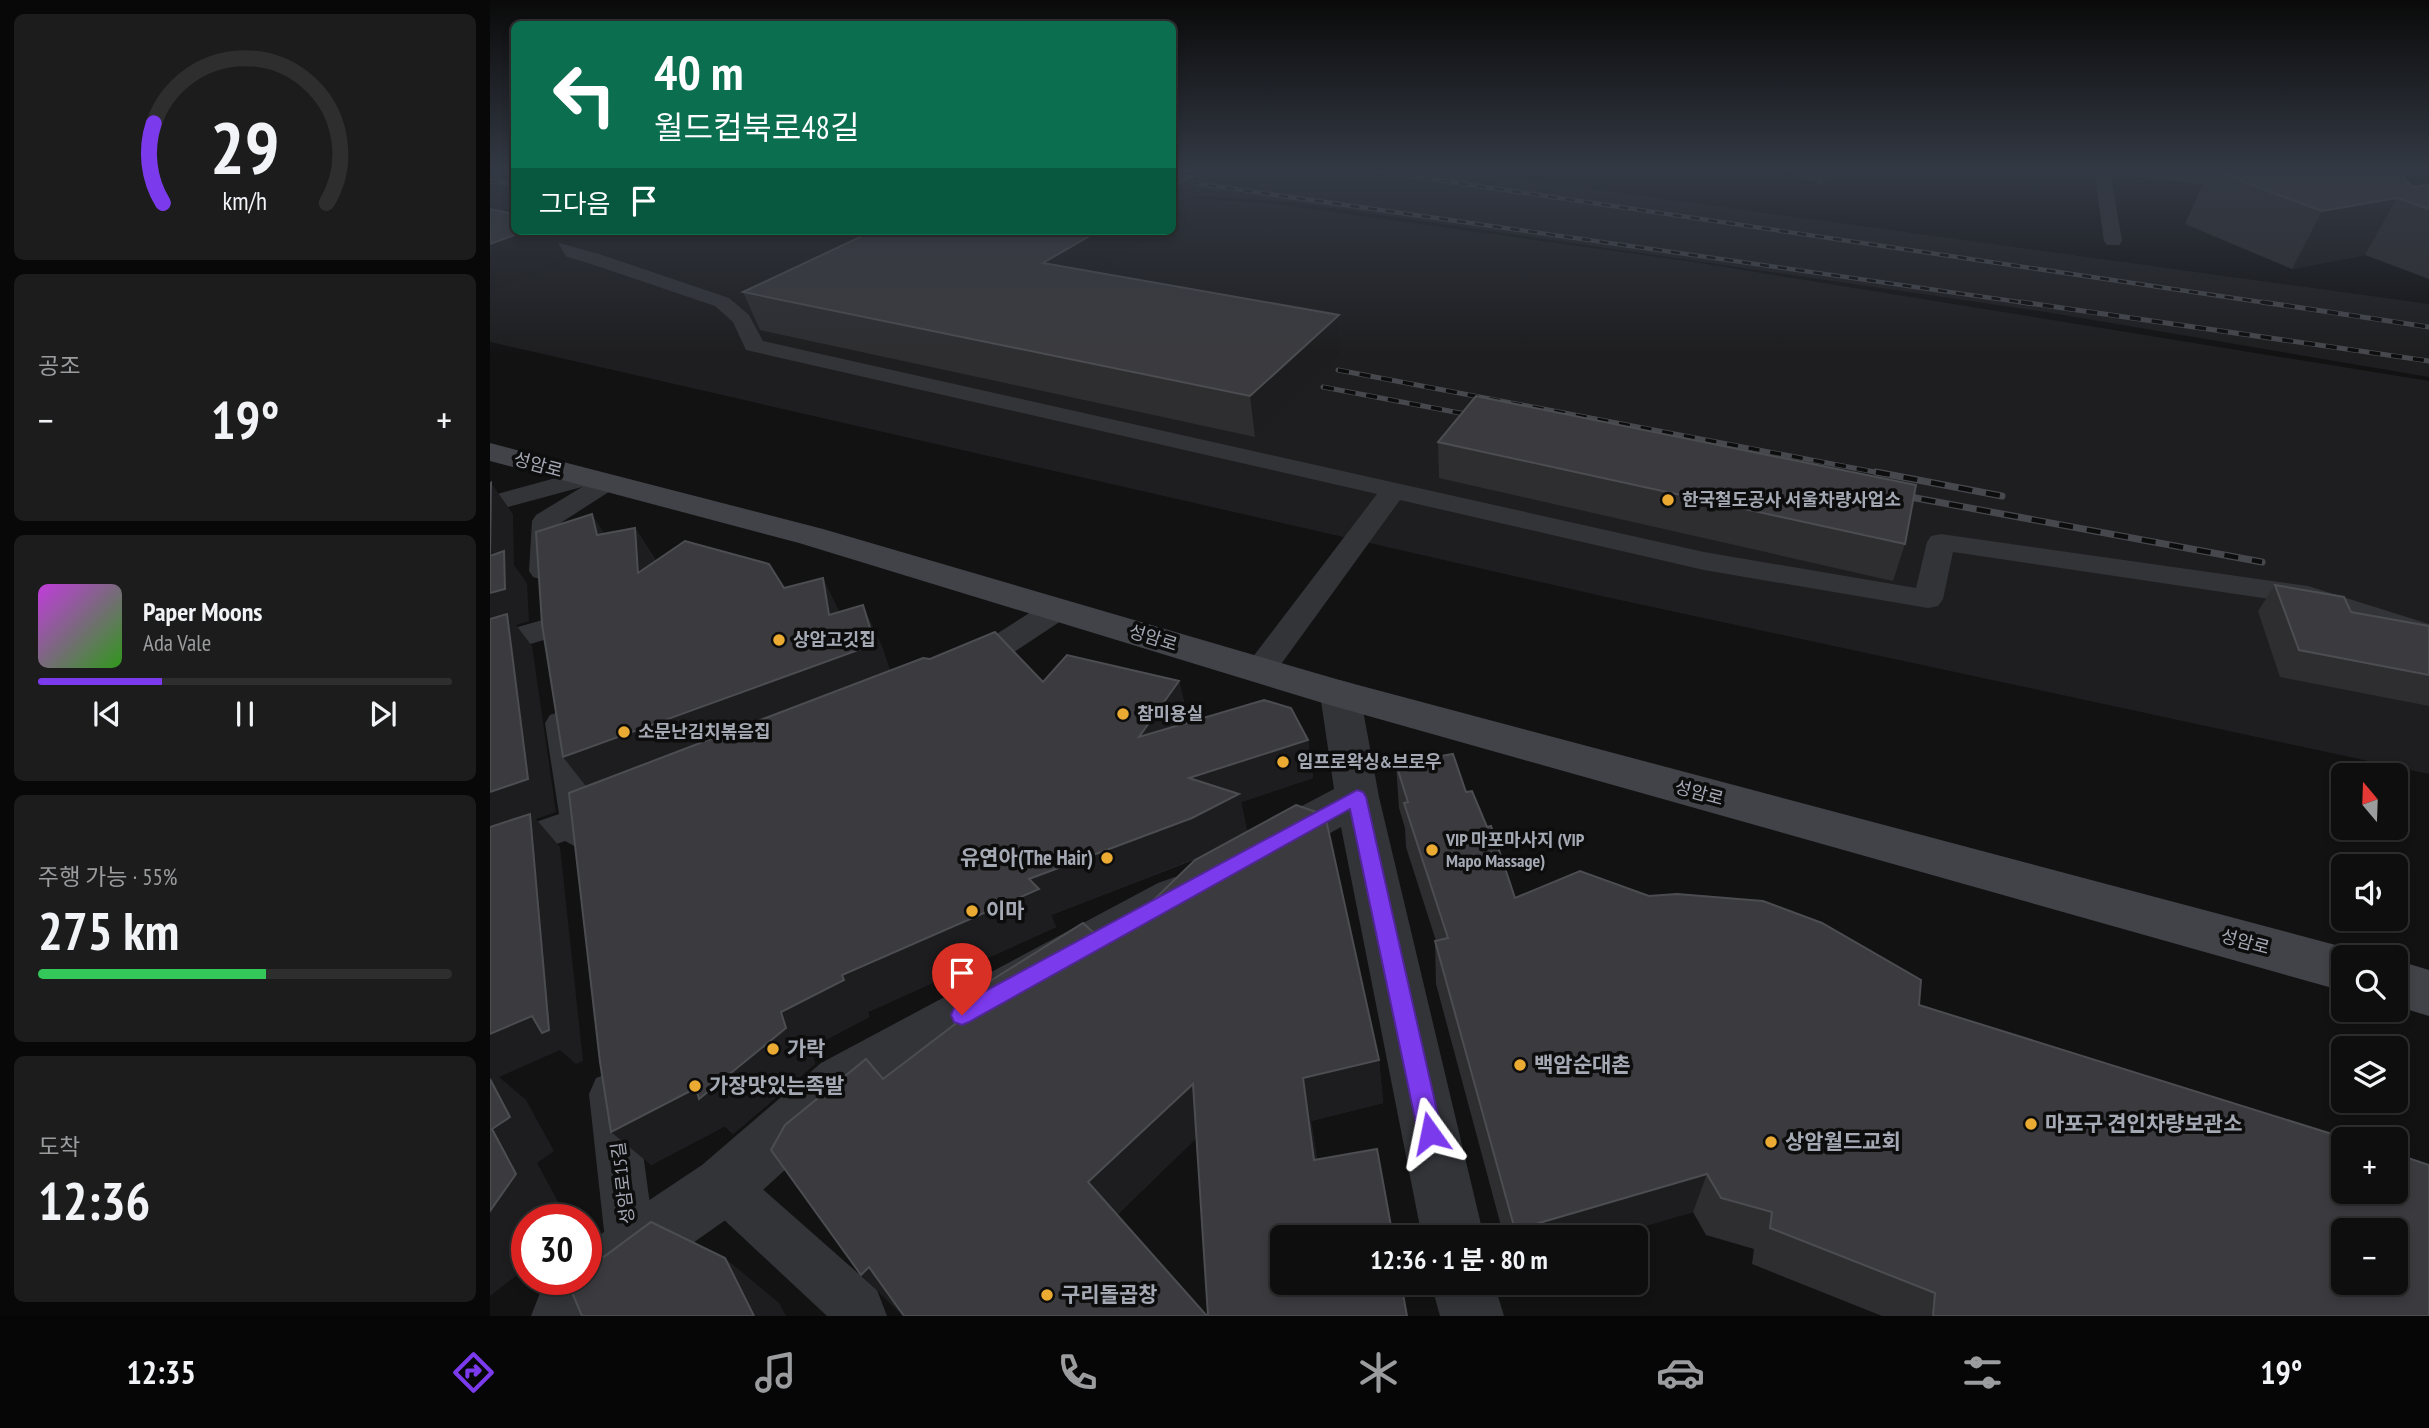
<!DOCTYPE html>
<html lang="ko">
<meta charset="utf-8">
<style>
:root{--surface:#0e0e0e;--page:#1c1c1c;--text:#f1f3f6;--muted:#9b9c9e;--line:#2e2e2e;--accent:#7c3aed}
body{margin:0;font-family:"PT Sans Narrow","Noto Sans KR",sans-serif;background:var(--page);color:var(--text);height:100vh;display:flex;flex-direction:column;font-size:26px;white-space:nowrap}
*{box-sizing:border-box;margin:0}
p{font-size:23px;color:var(--muted)}
.icon{flex:none;width:38px;height:38px;fill:none;stroke:currentColor;stroke-width:2;stroke-linecap:round;stroke-linejoin:round}
.map{position:relative;flex:1;overflow:hidden}
.panel{display:flex;flex-direction:column;gap:14px;padding:14px;background:#080808;width:490px}
.panel>*{flex:none}
.hud{position:absolute;left:21px;top:21px;width:665px;height:214px;border-radius:10px;box-shadow:0 4px 10px #0003,0 0 0 2px var(--line);background:#0b6e4f;color:#fff;overflow:hidden}
.needle{width:46px;rotate:341deg}
.buttons{position:absolute;left:1841px;top:763px;display:grid;gap:14px}
.buttons a{display:grid;place-items:center;width:77px;height:77px;border-radius:10px;background:var(--surface);box-shadow:0 4px 10px #0003,0 0 0 2px var(--line);font-size:35px}
.speed{position:absolute;left:21px;top:1204px;display:flex;gap:14px;font-size:35px;font-weight:700;text-align:center}
.speed>*{display:grid;place-content:center;width:91px;height:91px;border-radius:50%;background:var(--surface);box-shadow:0 4px 10px #0003,0 0 0 2px var(--line);line-height:1}
.speed .limit{border:10px solid #d22;background:#fff;color:#111}
.pin{position:absolute;display:grid;place-items:center;width:60px;height:60px;color:#fff;margin:-72px -30px;border-radius:50% 50% 50% 0;rotate:-45deg;box-shadow:0 0 7px #0007}
.pin .icon{rotate:45deg}
.me{position:absolute;width:77px;margin:-38px;rotate:348deg;stroke-linejoin:round;filter:drop-shadow(0 0 5px #0008)}
.turn{display:flex;align-items:center;gap:24px;height:147px;padding:0 28px;font-size:32px}
.turn .icon{width:91px;height:91px;stroke-width:2.5}
.turn b{display:block;font-size:49px;line-height:60px}
.then{display:flex;align-items:center;height:66px;padding:0 28px;background:#0003;gap:14px;font-size:26px}
.big{font-size:52px;font-weight:700;line-height:1.1}
.panel .widget{flex:1;display:flex;flex-direction:column;justify-content:center;gap:10px;min-width:0;padding:0 24px;border-radius:10px;background:var(--page)}
.panel .dial{align-items:center;gap:0}
.dial svg{height:182px;overflow:visible;fill:none;stroke:var(--line);stroke-width:7;stroke-linecap:round;text-anchor:middle}
.dial text{fill:var(--text);stroke:none}
.song{display:flex;align-items:center;gap:21px}
.cover{width:84px;height:84px;border-radius:10px;background:linear-gradient(135deg,hsl(290 70% 55%),hsl(110 70% 35%))}
.played{height:7px;border-radius:4px;background:linear-gradient(90deg,var(--accent) 30%,var(--line) 30%)}
.keys{display:flex;justify-content:space-around;direction:ltr}
.heat{display:flex;justify-content:space-between;align-items:center;font-size:38px;direction:ltr}
.charge{height:10px;border-radius:5px;background:linear-gradient(90deg,#34c759 55%,var(--line) 0)}
.trip{position:absolute;left:780px;top:1225px;width:378px;height:70px;border-radius:10px;background:var(--surface);box-shadow:0 4px 10px #0003,0 0 0 2px var(--line);font-weight:700;line-height:70px;text-align:center}
.dock{display:flex;height:112px;justify-content:space-around;align-items:center;background:#060606;color:var(--muted)}
.dock .icon{width:49px;height:49px}
.dock .on{color:var(--accent)}
.dock b{font-size:32px;color:var(--text)}
main{display:flex;flex:1;min-height:0}
.map>svg:first-child{display:block}
</style>
<main>
<section class="panel">
<div class="widget dial"><svg viewBox="0 0 100 80">
<path d="M14 69A42 42 0 1 1 86 69"/>
<path d="M14 69A42 42 0 0 1 10 34" stroke="#7c3aed"/>
<text x="50" y="56" font-size="32" font-weight="700">29</text>
<text x="50" y="72" font-size="11">km/h</text>
</svg></div>
<div class="widget"><p>공조</p>
<div class="heat"><a>−</a><b class="big">19°</b><a>+</a></div>
</div>
<div class="widget">
<div class="song"><i class="cover"></i><div><b>Paper Moons</b><p>Ada Vale</p></div></div>
<div class="played"></div>
<div class="keys"><svg class="icon" aria-label="previous" viewBox="0 0 24 24"><path d="M18 5L8 12l10 7zM5 5v14"/></svg><svg class="icon" aria-label="pause" viewBox="0 0 24 24"><path d="M8 5v14M16 5v14"/></svg><svg class="icon" aria-label="next" viewBox="0 0 24 24"><path d="M6 5l10 7-10 7zM19 5v14"/></svg></div>
</div>
<div class="widget"><p>주행 가능 · 55%</p><b class="big">275 km</b><div class="charge"></div></div>
<div class="widget"><p>도착</p><b class="big">12:36</b></div>
</section>
<div class="map">
<svg width="1939" height="1316" viewBox="0 0 1939 1316">
<rect width="100%" height="100%" fill="#121213"/>
<!-- built -->
<g fill="#1e1e20">
<path d="M 0,170 L 24,170 L 24,231 L 682,231 L 683,197 L 785,204 L 1210,263 L 1939,381 L 1939,774 L 1116,597 L 0,342 Z"/>
<path d="M 682,170 L 963,170 L 1939,304 L 1939,377 L 1562,313 L 802,202 L 683,194 Z"/>
</g>
<g fill="none" stroke-linecap="round" stroke-linejoin="round">
<!-- service -->
<g fill="#333438" fill-rule="evenodd">
<path d="M 1604,170 L 1620,170 L 1632,241 L 1629,245 L 1617,245 L 1614,241 Z"/>
<path d="M 0,223 L 112,255 L 239,298 L 259,315 L 273,341 L 1214,552 L 1426,588 L 1437,542 L 1441,536 L 1451,534 L 1818,586 L 1939,624 L 1939,645 L 1814,604 L 1463,552 L 1453,599 L 1448,606 L 1438,608 L 1214,570 L 910,500 L 781,678 L 770,681 L 759,678 L 754,670 L 759,662 L 887,494 L 256,350 L 243,322 L 225,306 L 98,263 L 0,234 Z"/>
<path d="M 95,470 L 104,473 L 107,477 L 116,475 L 125,478 L 129,483 L 125,488 L 69,524 L 67,571 L 63,577 L 53,580 L 43,577 L 39,571 L 42,521 L 46,515 L 92,487 L 0,512 L 0,496 Z"/>
<path d="M 566,600 L 577,603 L 581,610 L 577,617 L 491,674 L 480,677 L 469,674 L 464,666 L 469,658 L 555,603 Z"/>
<path d="M 56,619 L 67,622 L 71,629 L 67,636 L 0,656 L 0,635 Z"/>
<path d="M 72,711 L 84,715 L 89,723 L 103,802 L 108,801 L 121,805 L 126,815 L 121,825 L 108,830 L 103,844 L 90,849 L 75,841 L 0,868 L 0,838 L 69,814 L 55,723 L 60,715 Z"/>
<path d="M 122,1072 L 138,1078 L 145,1094 L 166,1249 L 159,1267 L 141,1274 L 123,1267 L 116,1249 L 99,1094 L 106,1078 Z"/>
<path d="M 233,1162 L 250,1169 L 387,1290 L 397,1316 L 337,1316 L 216,1203 L 209,1186 L 216,1169 Z"/>
</g>
<!-- minor -->
<g fill="#333438" fill-rule="evenodd">
<path d="M 1627,170 L 1688,170 L 1766,178 L 1773,180 L 1776,184 L 1773,188 L 1766,190 L 1636,176 L 1629,174 Z"/>
<path d="M 850,680 L 864,684 L 870,694 L 889,797 L 994,1237 L 932,1237 L 851,827 L 806,852 L 790,857 L 774,852 L 767,839 L 774,826 L 844,789 L 830,694 L 836,684 Z"/>
<path d="M 685,877 L 702,883 L 709,897 L 702,911 L 371,1101 L 254,1207 L 163,1271 L 118,1316 L 41,1316 L 50,1293 L 65,1279 L 96,1279 L 96,1249 L 119,1227 L 212,1165 L 331,1063 L 668,883 Z"/>
<path d="M 941,1283 L 1004,1283 L 1014,1316 L 950,1316 Z"/>
</g>
<!-- secondary -->
<g fill="#414348" fill-rule="evenodd">
<path d="M 0,443 L 333,529 L 853,681 L 1853,947 L 1871,953 L 1873,957 L 1853,957 L 1853,991 L 836,704 L 309,543 L 0,461 Z"/>
<path d="M 1906,960 L 1939,970 L 1939,1016 L 1906,1006 Z"/>
</g>
<!-- rail-far2 casing -->
<g stroke="#46484d" stroke-width="4.5">
<g id="rail-far2">
<path d="M 880,170 L 1784,304"/>
<path d="M 682,180 L 1543,304"/>
<path d="M 0,181 L 24,184"/>
</g>
</g>
<!-- rail-far1 casing -->
<g stroke="#46484d" stroke-width="5">
<g id="rail-far1">
<path d="M 1531,302 L 1939,361"/>
<path d="M 1772,302 L 1939,327"/>
<path d="M 848,370 L 1395,474"/>
<path d="M 833,387 L 991,417"/>
</g>
</g>
<!-- rail casing -->
<g stroke="#46484d" stroke-width="7">
<g id="rail">
<path d="M 1386,472 L 1512,496"/>
<path d="M 1404,494 L 1772,562"/>
</g>
</g>
<!-- rail-far2 -->
<use href="#rail-far2" stroke="#0d0d0e" stroke-width="2.5" stroke-dasharray="9" stroke-linecap="butt"/>
<!-- rail-far1 -->
<use href="#rail-far1" stroke="#0d0d0e" stroke-width="3.5" stroke-dasharray="11" stroke-linecap="butt"/>
<!-- rail -->
<use href="#rail" stroke="#0d0d0e" stroke-width="4.5" stroke-dasharray="14" stroke-linecap="butt"/>
</g>
<!-- wall -->
<g fill="#2e2e31">
<path d="M 1293,170 L 1370,170 L 1331,185 Z"/>
<path d="M 1709,170 L 1906,170 L 1923,187 L 1939,184 L 1939,279 L 1875,255 L 1802,269 L 1695,224 L 1719,171 Z"/>
<path d="M 383,231 L 672,231 L 606,272 L 849,315 L 852,353 L 765,437 L 270,330 L 253,292 Z"/>
<path d="M 948,442 L 1415,544 L 1403,581 L 949,478 Z"/>
<path d="M 145,528 L 166,561 L 294,588 L 350,612 L 391,644 L 400,671 L 553,682 L 689,681 L 698,719 L 695,724 L 818,740 L 823,778 L 751,802 L 757,832 L 889,1060 L 893,1103 L 821,1121 L 827,1159 L 903,1237 L 707,1137 L 627,1215 L 408,1311 L 393,1079 L 474,1018 L 465,1003 L 617,945 L 711,857 L 561,915 L 566,927 L 378,1012 L 379,1017 L 320,1048 L 325,1064 L 243,1134 L 235,1126 L 161,1165 L 96,787 L 73,757 L 115,534 Z"/>
<path d="M 1785,585 L 1861,612 L 1939,626 L 1939,706 L 1790,677 L 1768,611 Z"/>
<path d="M 906,764 L 976,792 L 1025,898 L 1429,1005 L 1939,1316 L 1392,1316 L 1262,1264 L 1264,1249 L 1216,1235 L 1203,1212 L 1117,1237 L 1014,1237 L 946,984 L 945,941 L 946,941 L 916,847 L 915,828 L 909,808 Z"/>
</g>
<!-- shaded-wall -->
<g fill="#1d1d1f">
<path d="M 1335,170 L 1370,170 L 1331,185 Z"/>
<path d="M 702,176 L 707,209 L 682,225 L 682,187 Z"/>
<path d="M 1907,198 L 1875,255 L 1802,269 L 1832,211 Z"/>
<path d="M 36,231 L 62,231 L 78,260 L 0,291 L 0,244 Z"/>
<path d="M 608,231 L 672,231 L 563,300 L 553,263 Z"/>
<path d="M 849,315 L 852,353 L 765,437 L 760,396 Z"/>
<path d="M 1,483 L 23,514 L 24,565 L 37,583 L 39,621 L 26,625 L 42,646 L 66,812 L 46,819 L 70,847 L 93,1061 L 86,1064 L 70,1050 L 9,1077 L 36,1100 L 64,1151 L 47,1163 L 71,1207 L 63,1220 L 37,1220 L 37,1260 L 27,1275 L 0,1296 L 0,1211 L 2,1129 L 0,1081 L 0,593 Z"/>
<path d="M 102,514 L 126,552 L 107,535 Z"/>
<path d="M 145,528 L 169,567 L 148,573 Z"/>
<path d="M 333,578 L 352,617 L 373,605 L 391,644 L 404,683 L 105,797 L 73,757 L 339,615 Z"/>
<path d="M 689,681 L 698,719 L 660,776 L 649,737 Z"/>
<path d="M 818,740 L 823,778 L 751,802 L 757,833 L 712,856 L 561,915 L 566,927 L 378,1012 L 379,1017 L 320,1048 L 325,1064 L 243,1134 L 235,1126 L 161,1165 L 121,1132 L 291,1012 L 352,975 L 539,879 L 699,778 Z"/>
<path d="M 889,1060 L 893,1103 L 821,1121 L 833,1200 L 824,1160 L 813,1078 Z"/>
<path d="M 703,1084 L 718,1127 L 620,1222 L 598,1182 Z"/>
<path d="M 1217,1174 L 1203,1212 L 1117,1237 L 1024,1237 L 1025,1230 Z"/>
<path d="M 235,1258 L 289,1303 L 296,1316 L 264,1316 Z"/>
<path d="M 379,1267 L 416,1304 L 408,1311 L 371,1275 Z"/>
</g>
<!-- building -->
<g fill="#3b3b3f" stroke="#4b4d51" stroke-width="2" fill-rule="evenodd">
<path d="M 1722,170 L 1906,170 L 1923,187 L 1939,184 L 1939,209 L 1907,198 L 1832,211 Z"/>
<path d="M 682,174 L 702,176 L 682,187 Z"/>
<path d="M 0,209 L 24,214 L 24,231 L 36,231 L 0,244 Z"/>
<path d="M 383,231 L 608,231 L 553,263 L 849,315 L 760,396 L 253,292 Z"/>
<path d="M 986,396 L 1426,485 L 1415,544 L 948,442 Z"/>
<path d="M 1,483 L 0,556 L 14,551 L 15,589 L 0,593 L 0,484 Z"/>
<path d="M 102,514 L 107,535 L 145,528 L 148,573 L 195,541 L 279,564 L 294,588 L 333,578 L 339,615 L 373,605 L 385,644 L 73,757 L 52,624 L 46,532 Z"/>
<path d="M 1785,585 L 1854,597 L 1861,612 L 1939,626 L 1939,675 L 1809,650 Z"/>
<path d="M 17,614 L 38,779 L 0,792 L 0,619 Z"/>
<path d="M 505,632 L 553,682 L 577,655 L 689,681 L 649,737 L 774,700 L 801,708 L 818,740 L 699,778 L 749,794 L 702,818 L 539,879 L 549,889 L 352,975 L 354,980 L 291,1012 L 296,1028 L 209,1099 L 206,1088 L 121,1132 L 110,1062 L 79,793 L 433,658 L 440,659 Z"/>
<path d="M 963,754 L 976,792 L 982,791 L 997,827 L 1001,826 L 1025,898 L 1090,871 L 1159,896 L 1187,894 L 1273,901 L 1332,923 L 1431,980 L 1429,1005 L 1858,1139 L 1853,1139 L 1853,1192 L 1906,1192 L 1906,1154 L 1939,1165 L 1939,1316 L 1443,1316 L 1445,1293 L 1280,1228 L 1282,1212 L 1231,1198 L 1217,1174 L 1025,1230 L 945,941 L 958,938 L 914,803 L 918,802 L 906,764 ZM 1853,1230 L 1906,1230 L 1906,1283 L 1853,1283 Z"/>
<path d="M 806,805 L 835,815 L 889,1060 L 813,1078 L 824,1160 L 887,1149 L 903,1237 L 793,1237 L 793,1283 L 911,1283 L 917,1316 L 718,1316 L 703,1084 L 598,1182 L 717,1316 L 414,1316 L 379,1267 L 371,1275 L 281,1150 L 295,1125 L 376,1059 L 393,1079 L 477,1015 L 465,1003 L 593,923 L 617,945 L 705,860 Z"/>
<path d="M 40,814 L 59,1030 L 52,1033 L 42,1016 L 0,1034 L 0,827 Z"/>
<path d="M 0,1079 L 20,1117 L 2,1129 L 26,1174 L 0,1211 Z"/>
<path d="M 161,1222 L 235,1258 L 264,1316 L 92,1316 L 78,1283 L 83,1279 L 96,1279 L 96,1270 Z"/>
</g>
<!-- sky -->
<linearGradient id="sky" x2="0" y2="1"><stop stop-color="#0a0a0a"/><stop offset="0.48" stop-color="#333944"/><stop offset="1" stop-color="#333944" stop-opacity="0"/></linearGradient>
<rect width="1939" height="354" fill="url(#sky)"/>
<!-- route -->
<path fill="#7c3aed" stroke="#51269a" stroke-width="2" d="M 867,790 L 873,792 L 876,797 L 952,1133 L 949,1142 L 940,1145 L 932,1142 L 928,1133 L 860,809 L 479,1022 L 472,1025 L 464,1022 L 461,1015 L 464,1008 Z"/>
<!-- markers -->
<g fill="#ebab33" stroke="#0d0d0e" stroke-width="2.5">
<circle cx="1178" cy="500" r="7"/>
<circle cx="289" cy="640" r="7"/>
<circle cx="633" cy="714" r="7"/>
<circle cx="134" cy="732" r="7"/>
<circle cx="793" cy="762" r="7"/>
<circle cx="942" cy="850" r="7"/>
<circle cx="617" cy="858" r="7"/>
<circle cx="482" cy="911" r="7"/>
<circle cx="283" cy="1049" r="7"/>
<circle cx="1030" cy="1065" r="7"/>
<circle cx="205" cy="1086" r="7"/>
<circle cx="1541" cy="1124" r="7"/>
<circle cx="1281" cy="1142" r="7"/>
<circle cx="557" cy="1295" r="7"/>
</g>
<g text-anchor="middle" stroke-width="7" stroke-linejoin="round" paint-order="stroke">
<!-- street labels -->
<g font-size="18" fill="#a4a9b4" stroke="#0d0d0e">
<text transform="translate(48 465) rotate(15)" y="6">성암로</text>
<text transform="translate(663 638) rotate(17)" y="6">성암로</text>
<text transform="translate(1209 793) rotate(15)" y="6">성암로</text>
<text transform="translate(1755 942) rotate(15)" y="6">성암로</text>
<text transform="translate(133 1183) rotate(-97)" y="6">성암로15길</text>
</g>
<!-- poi labels -->
<g font-size="18" font-weight="bold" fill="#a4a9b4" stroke="#0d0d0e" text-anchor="start">
<text x="1192" y="506">한국철도공사 서울차량사업소</text>
<text x="303" y="646">상암고깃집</text>
<text x="647" y="720">참미용실</text>
<text x="148" y="738">소문난김치볶음집</text>
<text x="807" y="768">임프로왁싱&amp;브로우</text>
<text x="956" y="846">VIP 마포마사지 (VIP<tspan x="956" dy="21">Mapo Massage)</tspan></text>
</g>
<!-- near-poi labels -->
<g font-size="21" font-weight="bold" fill="#a4a9b4" stroke="#0d0d0e" text-anchor="start">
<text x="603" y="865" text-anchor="end">유연아(The Hair)</text>
<text x="496" y="918">이마</text>
<text x="297" y="1056">가락</text>
<text x="1044" y="1072">백암순대촌</text>
<text x="219" y="1093">가장맛있는족발</text>
<text x="1555" y="1131">마포구 견인차량보관소</text>
<text x="1295" y="1149">상암월드교회</text>
<text x="571" y="1302">구리돌곱창</text>
</g>
</g>
</svg>
<div class="buttons">
<a><svg class="needle" viewBox="-14 -14 28 28"><path d="M0-13l5 13h-10z" fill="#e53935"/><path d="M0 13l5-13h-10z" fill="#9b9c9e"/></svg></a>
<a><svg class="icon" aria-label="sound" viewBox="0 0 24 24"><path d="M4 9h4l5-4v14l-5-4H4zM17 9q2 3 0 6"/></svg></a>
<a><svg class="icon" aria-label="search" viewBox="0 0 24 24"><circle cx="10" cy="10" r="6"/><path d="M15 15l6 6"/></svg></a>
<a><svg class="icon" aria-label="layers" viewBox="0 0 24 24"><path d="M12 4l9 5-9 5-9-5zM3 14l9 5 9-5"/></svg></a>
<a>+</a>
<a>−</a>
</div>
<div class="speed"><div class="limit">30</div></div>
<div class="pin" style="left:472px;top:1015px;background:#d93025"><svg class="icon" aria-label="arrive" viewBox="0 0 24 24"><path d="M6 21V4h12l-3 4 3 4H6"/></svg></div>
<svg class="me" style="left:940px;top:1133px" viewBox="-20 -20 40 40"><path d="M0-17L14 15 0 8-14 15z" fill="#7c3aed" stroke="#fff" stroke-width="4"/></svg>
<div class="trip">12:36 · 1 분 · 80 m</div>
<div class="hud">
<div class="turn"><svg class="icon" aria-label="left" viewBox="0 0 24 24"><path d="M17 20v-9H6M10 6l-5 5 5 5"/></svg><div><b>40 m</b>월드컵북로48길</div></div>
<div class="then">그다음<svg class="icon" aria-label="arrive" viewBox="0 0 24 24"><path d="M6 21V4h12l-3 4 3 4H6"/></svg></div>
</div>
</div>
</main>
<nav class="dock">
<b>12:35</b>
<svg class="icon on" aria-label="directions" viewBox="0 0 24 24"><path d="M12 3l9 9-9 9-9-9zM9 14v-3h6M13 9l2 2-2 2"/></svg>
<svg class="icon" aria-label="music" viewBox="0 0 24 24"><path d="M9 18V5l10-2v13"/><circle cx="6" cy="18" r="3"/><circle cx="16" cy="16" r="3"/></svg>
<svg class="icon" aria-label="phone" viewBox="0 0 24 24"><path d="M5 4h4l2 5-3 2q2 4 5 5l2-3 5 2v4C11 20 4 13 5 4z"/></svg>
<svg class="icon" aria-label="climate" viewBox="0 0 24 24"><path d="M12 3v18M4 7l16 10M4 17L20 7"/></svg>
<svg class="icon" aria-label="car" viewBox="0 0 24 24"><path d="M5 17H2v-5l4-1 3-4h7l3 4 3 1v5h-3M9 17h6M6 11h13"/><circle cx="7" cy="17" r="2"/><circle cx="17" cy="17" r="2"/></svg>
<svg class="icon" aria-label="filters" viewBox="0 0 24 24"><path d="M4 7h16M4 17h16"/><circle cx="9" cy="7" r="2"/><circle cx="15" cy="17" r="2"/></svg>
<b>19°</b>
</nav>
